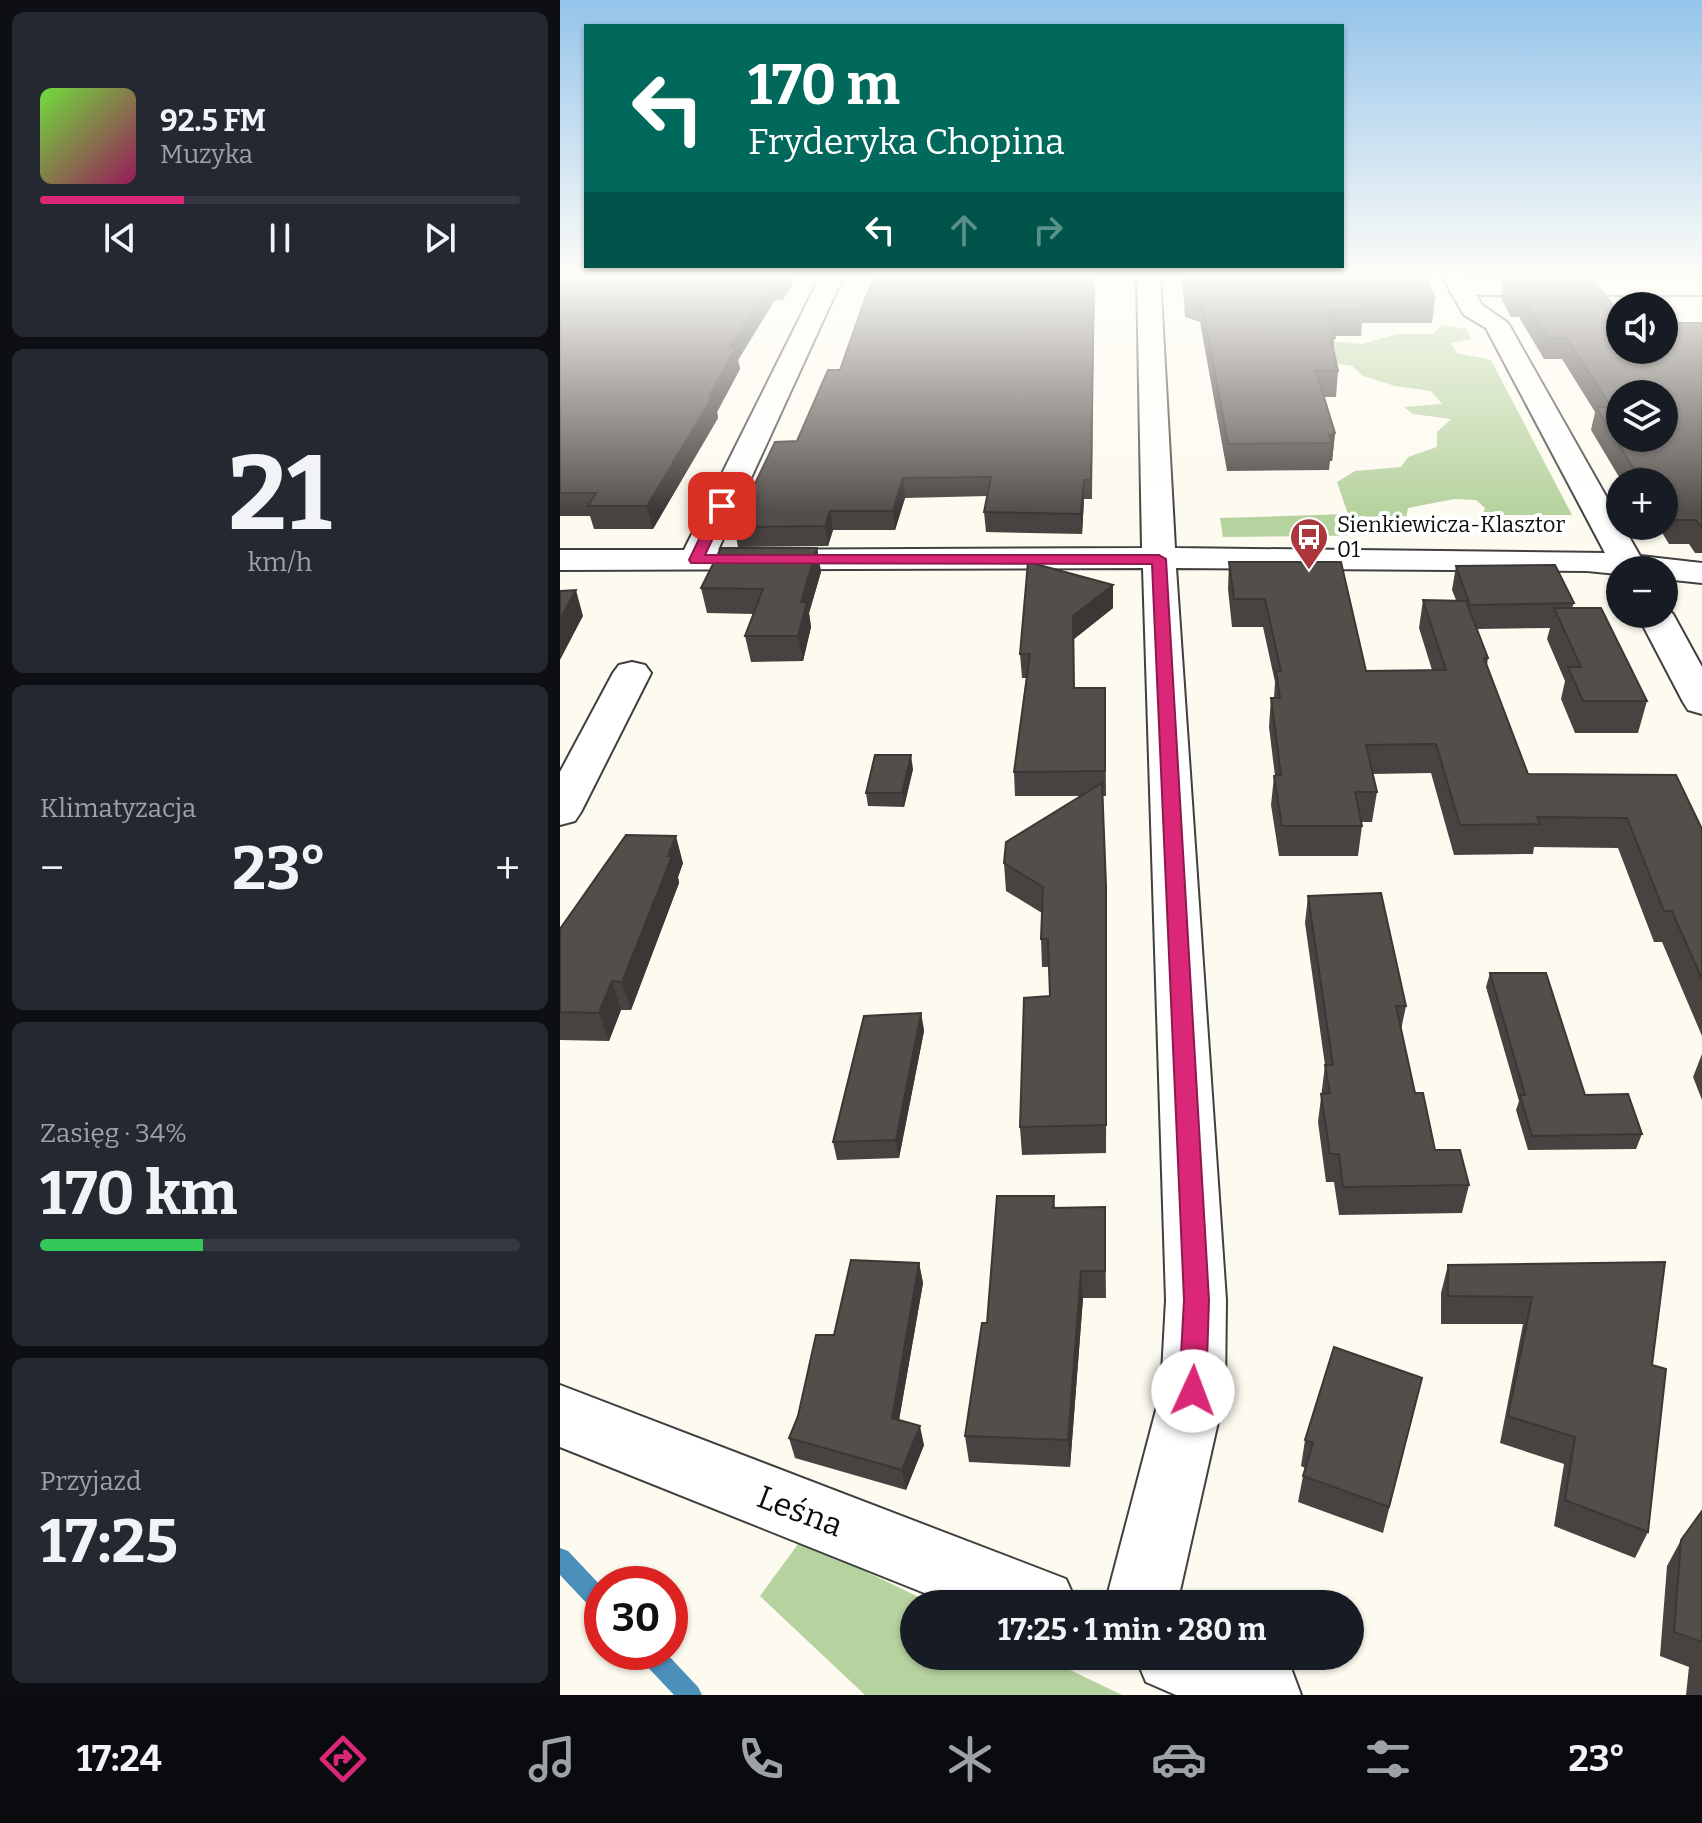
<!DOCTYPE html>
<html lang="pl">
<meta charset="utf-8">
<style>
:root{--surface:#171b24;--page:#242831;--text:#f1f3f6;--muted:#9ea1a6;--line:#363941;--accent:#db2777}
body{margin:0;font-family:Bitter,serif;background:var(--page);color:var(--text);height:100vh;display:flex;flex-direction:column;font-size:30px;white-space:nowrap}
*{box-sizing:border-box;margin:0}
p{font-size:26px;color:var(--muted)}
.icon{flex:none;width:44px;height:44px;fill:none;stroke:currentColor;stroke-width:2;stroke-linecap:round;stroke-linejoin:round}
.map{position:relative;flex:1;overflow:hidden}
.sheet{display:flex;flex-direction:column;gap:12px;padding:12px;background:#0d0f14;width:560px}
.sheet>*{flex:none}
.top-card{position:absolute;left:24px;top:24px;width:760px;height:244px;border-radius:0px;box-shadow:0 2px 6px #0004;background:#00695c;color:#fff;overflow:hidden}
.buttons{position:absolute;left:1046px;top:292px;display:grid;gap:16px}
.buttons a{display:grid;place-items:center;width:72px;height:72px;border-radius:50%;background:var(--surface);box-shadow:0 2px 6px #0004;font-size:40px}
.speed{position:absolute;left:24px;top:1566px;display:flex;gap:16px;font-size:40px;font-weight:700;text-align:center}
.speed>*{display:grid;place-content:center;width:104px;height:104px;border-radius:50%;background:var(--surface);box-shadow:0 2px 6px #0004;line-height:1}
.speed .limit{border:12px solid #d22;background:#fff;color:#111}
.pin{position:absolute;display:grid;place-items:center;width:68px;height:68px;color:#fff;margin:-34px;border-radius:16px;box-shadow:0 4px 12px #0006}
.me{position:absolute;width:88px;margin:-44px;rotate:2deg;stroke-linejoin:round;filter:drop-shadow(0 0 6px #0008)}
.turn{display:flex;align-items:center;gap:28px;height:168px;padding:0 32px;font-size:36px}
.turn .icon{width:104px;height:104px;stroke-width:2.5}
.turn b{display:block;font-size:56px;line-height:68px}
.lanes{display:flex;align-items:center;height:76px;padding:0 32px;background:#0003;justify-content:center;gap:40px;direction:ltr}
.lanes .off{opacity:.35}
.big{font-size:60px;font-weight:700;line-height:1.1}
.sheet .tile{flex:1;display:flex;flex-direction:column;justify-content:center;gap:12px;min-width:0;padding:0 28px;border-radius:12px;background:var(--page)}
.sheet .dial{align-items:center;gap:0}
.dial b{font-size:104px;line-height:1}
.song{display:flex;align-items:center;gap:24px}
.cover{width:96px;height:96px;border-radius:12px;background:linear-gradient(135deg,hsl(100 70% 55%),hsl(330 70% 35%))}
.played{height:8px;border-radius:4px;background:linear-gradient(90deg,var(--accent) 30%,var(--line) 30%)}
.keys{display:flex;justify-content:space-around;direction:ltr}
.heat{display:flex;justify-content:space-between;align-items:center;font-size:44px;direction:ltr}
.charge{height:12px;border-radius:6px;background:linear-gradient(90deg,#34c759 34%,var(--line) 0)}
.trip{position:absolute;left:340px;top:1590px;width:464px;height:80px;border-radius:40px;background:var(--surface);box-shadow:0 2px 6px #0004;font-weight:700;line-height:80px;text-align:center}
.tab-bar{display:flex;height:128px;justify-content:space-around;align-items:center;background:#090b0e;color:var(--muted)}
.tab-bar .icon{width:56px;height:56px}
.tab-bar .current{color:var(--accent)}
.tab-bar b{font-size:36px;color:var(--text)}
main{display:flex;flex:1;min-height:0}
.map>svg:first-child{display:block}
</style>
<main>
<section class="sheet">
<div class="tile">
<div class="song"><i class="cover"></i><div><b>92.5 FM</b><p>Muzyka</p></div></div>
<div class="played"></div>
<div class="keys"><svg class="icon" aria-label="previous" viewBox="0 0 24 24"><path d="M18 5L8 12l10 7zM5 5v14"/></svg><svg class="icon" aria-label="pause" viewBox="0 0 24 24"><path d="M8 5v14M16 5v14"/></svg><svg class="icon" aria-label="next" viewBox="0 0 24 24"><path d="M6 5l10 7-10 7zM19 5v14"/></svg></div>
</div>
<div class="tile dial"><b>21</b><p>km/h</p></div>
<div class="tile"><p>Klimatyzacja</p>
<div class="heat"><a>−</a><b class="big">23°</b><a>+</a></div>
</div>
<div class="tile"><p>Zasięg · 34%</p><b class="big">170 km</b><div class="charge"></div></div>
<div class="tile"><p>Przyjazd</p><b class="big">17:25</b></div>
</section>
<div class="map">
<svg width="1142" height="1695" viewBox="0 0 1142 1695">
<rect width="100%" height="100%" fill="#fdfaef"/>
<!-- forest -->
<g fill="#b6d29e">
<path d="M 882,325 L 907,329 L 911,339 L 891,343 L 897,353 L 931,360 L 1012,515 L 923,515 L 925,508 L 916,500 L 894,499 L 848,508 L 843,535 L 663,537 L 660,518 L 788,514 L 777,482 L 795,471 L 841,467 L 848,457 L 877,447 L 877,432 L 891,419 L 853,414 L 844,407 L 882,404 L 871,391 L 835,386 L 803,376 L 792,366 L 768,362 L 733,337 L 802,344 L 837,334 L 873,334 Z"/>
<path d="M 241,1540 L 373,1604 L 354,1604 L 354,1656 L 481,1656 L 562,1695 L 305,1695 L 200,1596 Z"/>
</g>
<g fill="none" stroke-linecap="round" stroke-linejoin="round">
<!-- stream -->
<g fill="#4b8fbb" fill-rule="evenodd">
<path d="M 0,1548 L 8,1551 L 42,1587 L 42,1614 L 34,1611 L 0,1575 Z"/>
<path d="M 77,1652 L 105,1652 L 138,1687 L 142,1695 L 114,1695 L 81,1660 Z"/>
</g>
<!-- minor casing -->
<g stroke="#404040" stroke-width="4">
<g id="minor">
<path d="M 261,275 L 284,275 L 158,550 L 582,548 L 577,275 L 600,275 L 615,548 L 1045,553 L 926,328 L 904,315 L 881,275 L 904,275 L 908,281 L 1142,281 L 1142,295 L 916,295 L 922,305 L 948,323 L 1060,521 L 1060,526 L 1063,526 L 1080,556 L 1142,563 L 1142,583 L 1104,579 L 1104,570 L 1060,570 L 1060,577 L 1057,574 L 1027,571 L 616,568 L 666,1300 L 665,1391 L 617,1604 L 545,1604 L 601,1391 L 606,1300 L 583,568 L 0,570 L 0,550 L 124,550 Z"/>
<path d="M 1104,606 L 1113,614 L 1142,667 L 1142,714 L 1128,710 L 1123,702 L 1077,614 L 1104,614 Z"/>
<path d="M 72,662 L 85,665 L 91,673 L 21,812 L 15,821 L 0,825 L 0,772 L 53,673 L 59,665 Z"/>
<path d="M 0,1385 L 506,1579 L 517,1604 L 392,1604 L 0,1447 Z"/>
<path d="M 575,1656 L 701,1656 L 731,1668 L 741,1695 L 616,1695 L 586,1682 Z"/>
</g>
</g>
<!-- minor -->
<use href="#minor" fill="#fff" fill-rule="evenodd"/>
</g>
<!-- wall -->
<g fill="#484340">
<path d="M 0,275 L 237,275 L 223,300 L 215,300 L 178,360 L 180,369 L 157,412 L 158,418 L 93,529 L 34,529 L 30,516 L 0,516 Z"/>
<path d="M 534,275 L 532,499 L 524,499 L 522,534 L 426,532 L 424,512 L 428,496 L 345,498 L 335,530 L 273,530 L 268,546 L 178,547 L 174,527 L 237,441 L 280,370 Z"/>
<path d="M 622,275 L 865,275 L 875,299 L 872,323 L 802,323 L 801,336 L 774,336 L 774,352 L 778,371 L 776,397 L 764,397 L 775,433 L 772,461 L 770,461 L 769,470 L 667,471 L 640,322 L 625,317 Z"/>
<path d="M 928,275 L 1013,275 L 1012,278 L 930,278 Z"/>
<path d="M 944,278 L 1060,350 L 1142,323 L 1142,553 L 1135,553 L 1129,544 L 1109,544 L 1098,526 L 1104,526 L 1104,482 L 1062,482 L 1031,430 L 1035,412 L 1002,359 L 984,359 L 959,317 L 951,317 L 941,298 Z"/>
<path d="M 257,548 L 261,572 L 249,613 L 251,627 L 243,661 L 191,662 L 185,636 L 194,614 L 147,613 L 141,588 Z"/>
<path d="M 669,562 L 806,671 L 872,670 L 859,628 L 863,600 L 896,600 L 892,590 L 896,566 L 1014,603 L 1012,608 L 1087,701 L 1078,733 L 1015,733 L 1001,699 L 1005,681 L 987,639 L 990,628 L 917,629 L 928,658 L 927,665 L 968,774 L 1142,829 L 1142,1036 L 1102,942 L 1094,942 L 1058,848 L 974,847 L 973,854 L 894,855 L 871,773 L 812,774 L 817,792 L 812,822 L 801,822 L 802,826 L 798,856 L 719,856 L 711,805 L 714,776 L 715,776 L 709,727 L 711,698 L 714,698 L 715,682 L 703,627 L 672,627 L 668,589 Z"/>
<path d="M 553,585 L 553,608 L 514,639 L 514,688 L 545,688 L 546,796 L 543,796 L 547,914 L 546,1153 L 462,1155 L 460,1127 L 490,996 L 489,967 L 482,967 L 481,939 L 482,913 L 446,891 L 444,863 L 521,796 L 455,796 L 454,772 L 466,678 L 462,678 L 460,654 Z"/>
<path d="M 353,769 L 344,807 L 308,806 L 306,793 Z"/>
<path d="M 123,863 L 118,877 L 119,883 L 71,1010 L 61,1010 L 49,1041 L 0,1040 L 0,929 Z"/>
<path d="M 748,896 L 846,1006 L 841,1030 L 855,1093 L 875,1150 L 909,1185 L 902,1213 L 779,1215 L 774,1182 L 766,1182 L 758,1122 L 765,1065 L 745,923 Z"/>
<path d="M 930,973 L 1025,1095 L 1082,1134 L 1076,1149 L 968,1150 L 956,1110 L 959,1101 L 926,987 Z"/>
<path d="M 361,1013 L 364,1031 L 339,1158 L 277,1160 L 273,1142 Z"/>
<path d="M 1142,1054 L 1142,1100 L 1133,1077 Z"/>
<path d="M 494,1196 L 495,1208 L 545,1207 L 546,1298 L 523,1298 L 510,1467 L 409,1462 L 405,1436 L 427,1323 Z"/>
<path d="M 1105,1262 L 1092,1365 L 1088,1532 L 1075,1558 L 994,1526 L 1004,1464 L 940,1443 L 963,1324 L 881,1324 L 881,1293 L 888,1265 Z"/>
<path d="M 359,1263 L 363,1283 L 339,1420 L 364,1445 L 346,1490 L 235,1458 L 229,1438 L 274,1335 Z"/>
<path d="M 862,1378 L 823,1533 L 738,1502 L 743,1476 L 745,1468 L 741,1466 L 745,1440 Z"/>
<path d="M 1142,1511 L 1142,1695 L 1126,1695 L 1129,1667 L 1100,1656 L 1107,1566 L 1121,1540 Z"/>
</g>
<!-- shaded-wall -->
<g fill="#3b3734">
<path d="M 224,275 L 237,275 L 223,300 L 220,281 Z"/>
<path d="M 212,281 L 215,300 L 178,360 L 180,369 L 157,412 L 158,418 L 93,529 L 87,506 L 149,396 L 169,348 Z"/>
<path d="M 775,433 L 772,461 L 770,461 L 772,443 L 769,435 Z"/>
<path d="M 343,478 L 345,498 L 335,530 L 333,511 Z"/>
<path d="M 524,480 L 524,499 L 522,534 L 521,514 Z"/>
<path d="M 270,511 L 273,530 L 268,546 L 265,526 Z"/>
<path d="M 257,548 L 261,572 L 249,613 L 251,627 L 243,661 L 238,636 L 241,602 Z"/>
<path d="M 553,585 L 553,608 L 514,639 L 513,616 Z"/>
<path d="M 16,590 L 23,616 L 0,660 L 0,619 Z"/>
<path d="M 351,755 L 353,769 L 344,807 L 342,793 Z"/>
<path d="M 116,836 L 123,863 L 118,877 L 119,883 L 71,1010 L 62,982 Z"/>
<path d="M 52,981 L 61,1010 L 49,1041 L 39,1013 Z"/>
<path d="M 361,1013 L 364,1031 L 339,1158 L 336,1140 Z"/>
<path d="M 359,1263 L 363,1283 L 336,1437 L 332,1418 Z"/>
<path d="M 521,1271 L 523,1298 L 510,1467 L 508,1440 Z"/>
<path d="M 360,1426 L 364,1445 L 346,1490 L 342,1470 Z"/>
</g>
<!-- building -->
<g fill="#544e4b" stroke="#3b3734" stroke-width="2" fill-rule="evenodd">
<path d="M 0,275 L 224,275 L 220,281 L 212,281 L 169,348 L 176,348 L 149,396 L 153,396 L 87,506 L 28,506 L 36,493 L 0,493 Z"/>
<path d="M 316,275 L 534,275 L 531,480 L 524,480 L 521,514 L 424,512 L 431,477 L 343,478 L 333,511 L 270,511 L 265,526 L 174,527 L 215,442 L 237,441 L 268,370 L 280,370 L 305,299 Z"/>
<path d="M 624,275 L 865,275 L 875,299 L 800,299 L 804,311 L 766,311 L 775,338 L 771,339 L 778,371 L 756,371 L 775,433 L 769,435 L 772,443 L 668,444 L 641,297 L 625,293 Z"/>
<path d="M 944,278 L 1032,278 L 1060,314 L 1060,350 L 1104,350 L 1104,323 L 1142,323 L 1142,528 L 1136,520 L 1115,520 L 1104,502 L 1104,482 L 1091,482 L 1082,468 L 1073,468 L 1036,407 L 1051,407 L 1006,338 L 988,338 L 962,297 L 955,297 ZM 1060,394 L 1104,394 L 1104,438 L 1060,438 Z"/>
<path d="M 161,548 L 257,548 L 241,602 L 247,602 L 238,636 L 185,636 L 203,589 L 141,588 Z"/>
<path d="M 468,562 L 553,585 L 513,616 L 514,688 L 545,688 L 545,771 L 454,772 L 470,654 L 460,654 Z"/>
<path d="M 669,562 L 781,562 L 806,671 L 886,670 L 863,600 L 906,601 L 928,658 L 924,658 L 968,774 L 1116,775 L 1142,829 L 1142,979 L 1112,911 L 1104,911 L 1067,818 L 977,817 L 980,824 L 900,825 L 876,744 L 806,745 L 817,792 L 795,792 L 802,826 L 722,826 L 714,776 L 721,775 L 711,698 L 720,698 L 716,671 L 721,671 L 705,599 L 674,599 Z"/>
<path d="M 995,565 L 1014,603 L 910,605 L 896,566 Z"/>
<path d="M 16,590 L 0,619 L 0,591 Z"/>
<path d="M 994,608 L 1041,608 L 1087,701 L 1023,701 L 1008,667 L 1021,667 Z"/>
<path d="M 315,755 L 351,755 L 342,793 L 306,793 Z"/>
<path d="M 542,783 L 546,886 L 546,1125 L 460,1127 L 464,998 L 490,996 L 488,939 L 481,939 L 483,887 L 444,863 L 446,842 Z"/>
<path d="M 66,835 L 116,836 L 108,856 L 112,856 L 62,982 L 52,981 L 39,1013 L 0,1012 L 0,929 Z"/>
<path d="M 821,893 L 846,1006 L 836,1006 L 855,1093 L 863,1093 L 875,1150 L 900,1150 L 909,1185 L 783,1187 L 779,1154 L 770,1154 L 761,1094 L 770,1093 L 765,1065 L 773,1065 L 748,896 Z"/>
<path d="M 930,973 L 986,973 L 1025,1095 L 1068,1094 L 1082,1134 L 972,1136 L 960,1095 L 965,1095 Z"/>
<path d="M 361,1013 L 336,1140 L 273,1142 L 304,1016 Z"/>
<path d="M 437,1196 L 494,1196 L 493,1208 L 545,1207 L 545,1271 L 521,1271 L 508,1440 L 405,1436 L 422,1323 L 427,1323 Z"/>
<path d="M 291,1260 L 359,1263 L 332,1418 L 360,1426 L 342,1470 L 229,1438 L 238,1416 L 256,1335 L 274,1335 Z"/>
<path d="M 1105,1262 L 1092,1365 L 1106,1369 L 1088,1532 L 1005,1500 L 1015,1437 L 948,1416 L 972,1297 L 888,1296 L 888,1265 Z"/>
<path d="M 774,1347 L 862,1378 L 829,1507 L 743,1476 L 753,1443 L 745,1440 Z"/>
<path d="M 1142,1511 L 1142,1642 L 1114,1632 L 1121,1540 Z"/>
</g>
<!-- sky -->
<linearGradient id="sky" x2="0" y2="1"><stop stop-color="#95c4ea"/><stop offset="0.54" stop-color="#fefdf8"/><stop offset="1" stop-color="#fefdf8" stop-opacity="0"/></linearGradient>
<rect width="1142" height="512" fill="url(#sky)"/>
<!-- route -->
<path fill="#db2777" stroke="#8e194d" stroke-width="2" d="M 162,502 L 168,506 L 145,555 L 599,555 L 606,559 L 649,1300 L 646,1391 L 642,1400 L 633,1403 L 623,1400 L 619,1391 L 624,1300 L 592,564 L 131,563 L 129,560 L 155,506 Z"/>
<!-- icons -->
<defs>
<g id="bus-pin" transform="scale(2)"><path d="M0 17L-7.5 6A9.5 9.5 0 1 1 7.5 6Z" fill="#ab373d" stroke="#fff"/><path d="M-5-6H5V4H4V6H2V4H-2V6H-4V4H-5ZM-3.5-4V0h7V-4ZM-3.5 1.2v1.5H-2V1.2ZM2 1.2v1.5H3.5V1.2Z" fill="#fff"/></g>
</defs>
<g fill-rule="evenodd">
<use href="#bus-pin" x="749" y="537"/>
</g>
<g text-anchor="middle" stroke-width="8" stroke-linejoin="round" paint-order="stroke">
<!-- far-poi labels -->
<g font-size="22" fill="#0d0d0d" stroke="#fff" text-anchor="start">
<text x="777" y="532">Sienkiewicza-Klasztor<tspan x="777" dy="25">01</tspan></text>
</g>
<!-- near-street labels -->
<g font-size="32" fill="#0d0d0d" stroke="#fff">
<text transform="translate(240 1511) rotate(21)" y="11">Leśna</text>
</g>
</g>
</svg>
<div class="buttons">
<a><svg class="icon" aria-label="sound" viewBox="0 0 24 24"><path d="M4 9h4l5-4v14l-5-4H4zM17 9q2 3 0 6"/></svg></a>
<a><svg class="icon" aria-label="layers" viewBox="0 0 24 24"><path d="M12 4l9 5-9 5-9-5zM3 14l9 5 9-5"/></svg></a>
<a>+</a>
<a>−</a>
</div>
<div class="speed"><div class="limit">30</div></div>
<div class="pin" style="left:162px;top:506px;background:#d93025"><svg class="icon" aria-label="arrive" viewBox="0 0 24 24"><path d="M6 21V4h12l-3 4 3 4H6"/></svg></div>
<svg class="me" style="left:633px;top:1391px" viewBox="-20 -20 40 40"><circle r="19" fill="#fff"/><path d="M0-13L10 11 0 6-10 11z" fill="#db2777"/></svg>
<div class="trip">17:25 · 1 min · 280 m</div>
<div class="top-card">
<div class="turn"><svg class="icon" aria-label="left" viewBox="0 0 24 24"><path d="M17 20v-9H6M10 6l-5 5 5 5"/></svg><div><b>170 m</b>Fryderyka Chopina</div></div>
<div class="lanes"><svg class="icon" aria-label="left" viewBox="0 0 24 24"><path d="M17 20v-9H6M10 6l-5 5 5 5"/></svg><svg class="icon off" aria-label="ahead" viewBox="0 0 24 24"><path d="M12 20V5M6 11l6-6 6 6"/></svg><svg class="icon off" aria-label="right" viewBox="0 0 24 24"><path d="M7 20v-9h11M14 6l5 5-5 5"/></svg></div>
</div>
</div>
</main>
<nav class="tab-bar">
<b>17:24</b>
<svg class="icon current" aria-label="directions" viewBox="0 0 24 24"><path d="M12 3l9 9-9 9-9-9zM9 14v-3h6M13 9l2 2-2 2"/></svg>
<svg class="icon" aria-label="music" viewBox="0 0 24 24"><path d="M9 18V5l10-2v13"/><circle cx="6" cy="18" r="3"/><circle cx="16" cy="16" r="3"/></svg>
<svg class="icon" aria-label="phone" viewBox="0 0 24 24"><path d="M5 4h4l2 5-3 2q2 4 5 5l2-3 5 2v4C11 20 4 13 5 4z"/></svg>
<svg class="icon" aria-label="climate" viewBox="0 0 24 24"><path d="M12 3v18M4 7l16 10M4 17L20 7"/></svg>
<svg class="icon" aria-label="car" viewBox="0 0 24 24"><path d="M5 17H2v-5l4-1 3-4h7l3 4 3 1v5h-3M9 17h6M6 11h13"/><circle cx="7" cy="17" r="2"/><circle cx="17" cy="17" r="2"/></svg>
<svg class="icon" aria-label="filters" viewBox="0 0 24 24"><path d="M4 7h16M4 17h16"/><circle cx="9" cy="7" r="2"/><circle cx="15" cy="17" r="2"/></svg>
<b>23°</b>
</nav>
